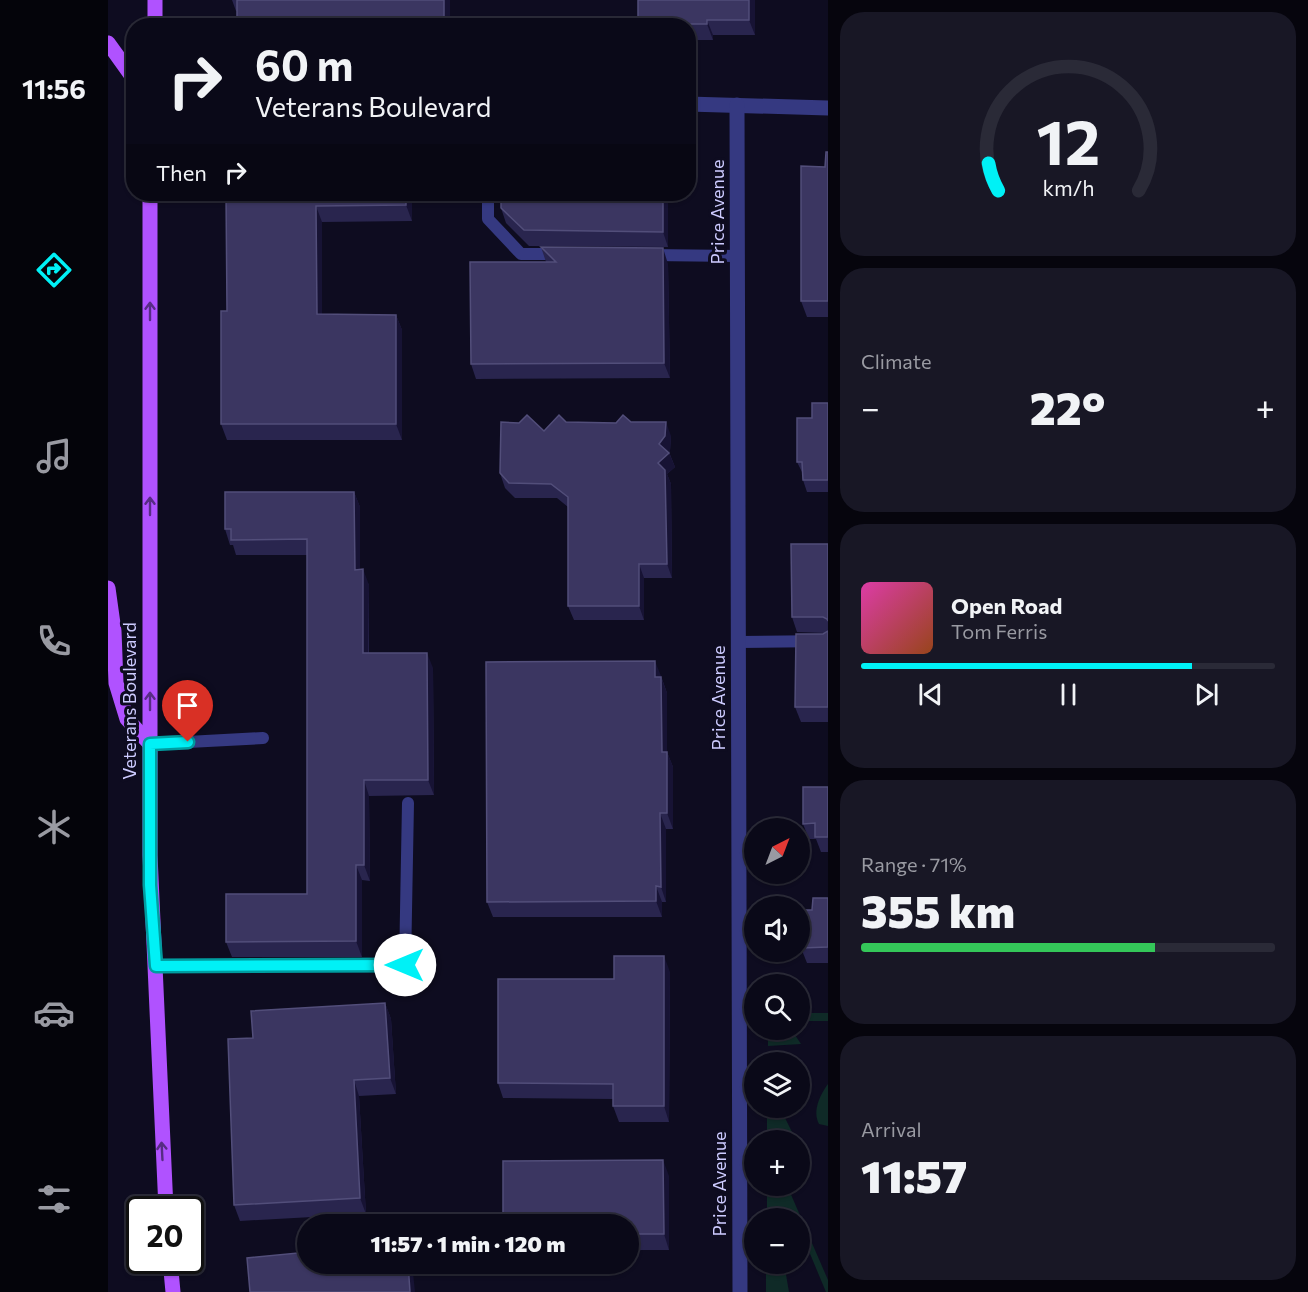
<!DOCTYPE html>
<meta charset="utf-8">
<style>
:root{--surface:#0a0918;--page:#181725;--text:#f1f3f6;--muted:#999aa2;--line:#2a2a37;--accent:#00f1f6}
body{margin:0;font-family:Commissioner,sans-serif;background:var(--page);color:var(--text);height:100vh;display:flex;flex-direction:column;font-size:22px;white-space:nowrap}
*{box-sizing:border-box;margin:0}
p{font-size:20px;color:var(--muted)}
.icon{flex:none;width:33px;height:33px;fill:none;stroke:currentColor;stroke-width:2;stroke-linecap:round;stroke-linejoin:round}
.map{position:relative;flex:1;overflow:hidden}
.details{display:flex;flex-direction:column;gap:12px;padding:12px;background:#06050d;width:480px}
.details>*{flex:none}
.banner{position:absolute;left:18px;top:18px;width:570px;height:183px;border-radius:24px;box-shadow:0 2px 4px #0004,0 0 0 2px var(--line);background:#0a0918;color:var(--text);overflow:hidden}
.needle{width:39px;rotate:42deg}
.fabs{position:absolute;left:636px;top:818px;display:grid;gap:12px}
.fabs a{display:grid;place-items:center;width:66px;height:66px;border-radius:50%;background:var(--surface);box-shadow:0 2px 4px #0004,0 0 0 2px var(--line);font-size:30px}
.speed{position:absolute;left:18px;top:1196px;display:flex;gap:12px;font-size:30px;font-weight:700;text-align:center}
.speed>*{display:grid;place-content:center;width:78px;height:78px;border-radius:50%;background:var(--surface);box-shadow:0 2px 4px #0004,0 0 0 2px var(--line);line-height:1}
.speed .limit{border:3px solid #111;border-radius:9px;background:#fff;color:#111}
.pin{position:absolute;display:grid;place-items:center;width:51px;height:51px;color:#fff;margin:-62px -26px;border-radius:50% 50% 50% 0;rotate:-45deg;box-shadow:0 0 6px #0007}
.pin .icon{rotate:45deg}
.me{position:absolute;width:66px;margin:-33px;rotate:270deg;stroke-linejoin:round;filter:drop-shadow(0 0 4px #0008)}
.turn{display:flex;align-items:center;gap:21px;height:126px;padding:0 30px;font-size:27px}
.turn .icon{width:78px;height:78px;stroke-width:2.5}
.turn b{display:block;font-size:42px;line-height:51px}
.then{display:flex;align-items:center;height:57px;padding:0 30px;background:#0003;gap:12px;font-size:22px}
.big{font-size:45px;font-weight:800;line-height:1.1}
.details .card{flex:1;display:flex;flex-direction:column;justify-content:center;gap:9px;min-width:0;padding:0 21px;border-radius:24px;background:var(--page)}
.details .dial{align-items:center;gap:0}
.dial svg{height:156px;overflow:visible;fill:none;stroke:var(--line);stroke-width:7;stroke-linecap:round;text-anchor:middle}
.dial text{fill:var(--text);stroke:none}
.song{display:flex;align-items:center;gap:18px}
.cover{width:72px;height:72px;border-radius:9px;background:linear-gradient(135deg,hsl(320 70% 55%),hsl(20 70% 35%))}
.played{height:6px;border-radius:3px;background:linear-gradient(90deg,var(--accent) 80%,var(--line) 80%)}
.keys{display:flex;justify-content:space-around;direction:ltr}
.heat{display:flex;justify-content:space-between;align-items:center;font-size:33px;direction:ltr}
.charge{height:9px;border-radius:4px;background:linear-gradient(90deg,#34c759 71%,var(--line) 0)}
.trip{position:absolute;left:189px;top:1214px;width:342px;height:60px;border-radius:30px;background:var(--surface);box-shadow:0 2px 4px #0004,0 0 0 2px var(--line);font-weight:800;line-height:60px;text-align:center}
main{display:flex;flex:1;min-height:0}
.dock{display:flex;flex-direction:column;width:108px;justify-content:space-around;align-items:center;background:#04040a;color:var(--muted)}
.dock .icon{width:42px;height:42px}
.dock .current{color:var(--accent)}
.dock b{font-size:27px;color:var(--text)}
.map>svg:first-child{display:block}
</style>
<main>
<nav class="dock">
<b>11:56</b>
<svg class="icon current" aria-label="directions" viewBox="0 0 24 24"><path d="M12 3l9 9-9 9-9-9zM9 14v-3h6M13 9l2 2-2 2"/></svg>
<svg class="icon" aria-label="music" viewBox="0 0 24 24"><path d="M9 18V5l10-2v13"/><circle cx="6" cy="18" r="3"/><circle cx="16" cy="16" r="3"/></svg>
<svg class="icon" aria-label="phone" viewBox="0 0 24 24"><path d="M5 4h4l2 5-3 2q2 4 5 5l2-3 5 2v4C11 20 4 13 5 4z"/></svg>
<svg class="icon" aria-label="climate" viewBox="0 0 24 24"><path d="M12 3v18M4 7l16 10M4 17L20 7"/></svg>
<svg class="icon" aria-label="car" viewBox="0 0 24 24"><path d="M5 17H2v-5l4-1 3-4h7l3 4 3 1v5h-3M9 17h6M6 11h13"/><circle cx="7" cy="17" r="2"/><circle cx="17" cy="17" r="2"/></svg>
<svg class="icon" aria-label="filters" viewBox="0 0 24 24"><path d="M4 7h16M4 17h16"/><circle cx="9" cy="7" r="2"/><circle cx="15" cy="17" r="2"/></svg>
</nav>
<div class="map">
<svg width="720" height="1292" viewBox="0 0 720 1292">
<rect width="100%" height="100%" fill="#0e0c20"/>
<!-- green -->
<g fill="#0f2a27">
<rect x="692" y="1013" width="28" height="8"/>
<path d="M 660,1029 L 683,1029 L 693,1044 L 660,1046 Z"/>
<path d="M 720,1084 L 720,1126 L 711,1124 C 704,1111 712,1095 720,1084 Z"/>
<path d="M 659,1107 L 676,1107 L 677,1118 L 688,1140 L 659,1140 Z"/>
<path d="M 659,1185 L 684,1185 L 681,1190 L 720,1280 L 720,1292 L 718,1292 L 700,1249 L 692,1251 L 692,1218 L 659,1218 Z"/>
<path d="M 658,1263 L 676,1263 L 681,1292 L 658,1292 Z"/>
</g>
<g fill="none" stroke-linecap="round" stroke-linejoin="round">
<!-- service -->
<g stroke="#353981" stroke-width="12">
<path d="M 380,194 L 380,219 L 413,254 L 449,254"/>
<path d="M 542,255 L 630,256"/>
<path d="M 631,642 L 720,641"/>
<path d="M 42,744 L 155,738"/>
<path d="M 47,966 L 297,965 L 300,803"/>
</g>
<!-- minor -->
<g stroke="#353981" stroke-width="15">
<path d="M 580,104 L 720,108"/>
<path d="M 629,105 L 632,1292"/>
</g>
<!-- primary -->
<g stroke="#b052ff" stroke-width="15">
<path d="M 47,0 L 47,26"/>
<path d="M 0,43 L 26,79"/>
<path d="M 42,194 L 42,855 L 58,1209"/>
<path d="M 0,588 L 6,631 L 8,683 L 19,719 L 42,744"/>
<path d="M 62,1260 L 65,1292"/>
</g>
</g>
<!-- wall -->
<g fill="#29254e">
<path d="M 124,0 L 342,0 L 342,26 L 132,26 L 129,20 L 129,11 L 128,11 Z"/>
<path d="M 647,0 L 647,35 L 605,35 L 605,40 L 580,40 L 580,26 L 532,26 L 530,19 Z"/>
<path d="M 720,152 L 720,317 L 699,317 L 693,301 Z"/>
<path d="M 118,194 L 304,194 L 304,221 L 214,222 L 214,314 L 288,315 L 294,330 L 294,440 L 119,440 L 113,424 L 119,311 Z"/>
<path d="M 560,194 L 560,247 L 421,246 L 398,223 L 393,208 Z"/>
<path d="M 433,247 L 560,264 L 562,378 L 368,379 L 363,364 L 438,262 Z"/>
<path d="M 720,403 L 720,492 L 699,492 L 695,480 L 695,474 L 689,462 L 704,418 Z"/>
<path d="M 458,422 L 508,423 L 523,422 L 563,436 L 562,451 L 561,452 L 567,467 L 559,474 L 563,484 L 564,578 L 536,578 L 536,620 L 466,620 L 460,606 L 460,507 L 449,498 L 407,498 L 397,488 L 392,473 L 436,431 Z"/>
<path d="M 246,492 L 252,507 L 252,569 L 261,585 L 261,653 L 325,668 L 326,795 L 261,796 L 262,881 L 254,880 L 254,957 L 124,957 L 118,942 L 199,894 L 199,555 L 128,555 L 125,545 L 122,545 L 117,529 Z"/>
<path d="M 720,544 L 720,722 L 693,722 L 687,707 L 715,634 L 717,633 L 689,632 L 684,617 Z"/>
<path d="M 553,676 L 559,693 L 559,752 L 565,767 L 565,829 L 558,829 L 558,902 L 554,902 L 554,917 L 385,917 L 379,902 Z"/>
<path d="M 720,787 L 720,852 L 713,852 L 708,839 L 701,839 L 695,824 Z"/>
<path d="M 720,898 L 720,963 L 699,963 L 693,948 L 704,910 Z"/>
<path d="M 562,972 L 561,1122 L 511,1122 L 505,1106 L 505,1099 L 395,1098 L 390,1083 L 506,979 Z"/>
<path d="M 277,1003 L 283,1019 L 288,1094 L 251,1096 L 258,1214 L 132,1221 L 126,1205 L 145,1038 Z"/>
<path d="M 561,1176 L 561,1250 L 520,1250 L 520,1224 L 398,1224 L 395,1216 Z"/>
</g>
<!-- shaded-wall -->
<g fill="#171334">
<path d="M 336,0 L 342,0 L 342,26 L 338,26 L 336,19 Z"/>
<path d="M 641,0 L 647,0 L 647,35 L 641,20 Z"/>
<path d="M 599,20 L 605,35 L 605,40 L 599,24 Z"/>
<path d="M 298,194 L 304,194 L 304,221 L 298,205 Z"/>
<path d="M 555,194 L 560,194 L 560,247 L 555,232 Z"/>
<path d="M 208,206 L 214,222 L 214,330 L 209,314 Z"/>
<path d="M 555,248 L 560,264 L 562,378 L 556,363 Z"/>
<path d="M 288,315 L 294,330 L 294,440 L 288,424 Z"/>
<path d="M 558,422 L 563,436 L 562,451 L 556,457 L 561,453 L 567,467 L 559,474 L 563,484 L 564,578 L 559,564 L 550,463 L 551,444 Z"/>
<path d="M 246,492 L 252,507 L 252,585 L 247,570 Z"/>
<path d="M 531,564 L 536,578 L 536,620 L 531,606 Z"/>
<path d="M 255,569 L 261,585 L 260,668 L 255,653 Z"/>
<path d="M 319,653 L 325,668 L 326,795 L 320,780 Z"/>
<path d="M 547,661 L 553,676 L 553,693 L 547,677 Z"/>
<path d="M 553,677 L 559,693 L 559,752 L 565,767 L 565,829 L 559,813 L 554,752 Z"/>
<path d="M 256,780 L 261,796 L 262,881 L 256,865 Z"/>
<path d="M 552,813 L 558,829 L 558,902 L 553,887 Z"/>
<path d="M 248,865 L 254,880 L 254,957 L 248,941 Z"/>
<path d="M 548,886 L 554,902 L 554,917 L 548,901 Z"/>
<path d="M 556,956 L 562,972 L 561,1122 L 556,1106 Z"/>
<path d="M 277,1003 L 283,1019 L 288,1094 L 282,1078 Z"/>
<path d="M 246,1080 L 251,1096 L 258,1214 L 252,1198 Z"/>
<path d="M 555,1160 L 561,1176 L 561,1250 L 556,1234 Z"/>
<path d="M 300,1263 L 304,1263 L 307,1292 L 302,1292 Z"/>
</g>
<!-- building -->
<g fill="#3b3661" stroke="#524e7a" stroke-width="1.5">
<path d="M 129,0 L 336,0 L 336,19 L 129,20 Z"/>
<path d="M 530,0 L 641,0 L 641,20 L 599,20 L 599,24 L 571,24 L 572,19 L 530,19 Z"/>
<path d="M 718,152 L 720,152 L 720,301 L 693,301 L 693,166 L 717,167 Z"/>
<path d="M 118,194 L 298,194 L 298,205 L 208,206 L 209,314 L 288,315 L 288,424 L 113,424 L 113,311 L 119,311 Z"/>
<path d="M 393,194 L 555,194 L 555,232 L 416,230 L 393,208 Z"/>
<path d="M 433,247 L 555,248 L 556,363 L 363,364 L 362,262 L 448,262 Z"/>
<path d="M 704,403 L 720,403 L 720,480 L 695,480 L 694,462 L 689,462 L 689,418 L 704,418 Z"/>
<path d="M 419,415 L 436,431 L 451,415 L 458,422 L 508,423 L 515,415 L 523,422 L 558,422 L 557,436 L 551,444 L 561,453 L 550,463 L 557,470 L 559,564 L 531,564 L 531,606 L 460,606 L 460,497 L 443,484 L 401,483 L 392,473 L 393,422 L 411,423 Z"/>
<path d="M 117,492 L 246,492 L 247,570 L 255,569 L 255,653 L 319,653 L 320,780 L 256,780 L 256,865 L 248,865 L 248,941 L 118,942 L 118,894 L 199,894 L 199,539 L 123,540 L 123,529 L 117,529 Z"/>
<path d="M 683,544 L 720,544 L 720,621 L 719,619 L 715,617 L 684,617 Z"/>
<path d="M 720,631 L 720,707 L 687,707 L 688,634 L 715,634 Z"/>
<path d="M 547,661 L 547,677 L 553,677 L 554,752 L 559,752 L 559,813 L 552,813 L 553,887 L 548,886 L 548,901 L 379,902 L 378,662 Z"/>
<path d="M 695,787 L 720,787 L 720,837 L 707,837 L 707,823 L 695,824 Z"/>
<path d="M 705,898 L 720,898 L 720,947 L 693,948 L 693,910 L 704,910 Z"/>
<path d="M 506,956 L 556,956 L 556,1106 L 505,1106 L 505,1084 L 390,1083 L 390,979 L 506,979 Z"/>
<path d="M 277,1003 L 282,1078 L 246,1080 L 252,1198 L 126,1205 L 120,1039 L 145,1038 L 143,1011 Z"/>
<path d="M 555,1160 L 556,1234 L 520,1234 L 520,1224 L 400,1224 L 400,1216 L 395,1216 L 395,1161 Z"/>
<path d="M 200,1252 L 200,1263 L 300,1263 L 302,1292 L 142,1292 L 139,1258 Z"/>
</g>
<!-- one-way arrows -->
<defs><path id="oneway-shaft" d="M-6 0H5M1.5-3L5.5 0L1.5 3" fill="none" stroke-width="1.6" stroke-linecap="round" stroke-linejoin="round" transform="scale(1.5)"/></defs>
<g stroke="#572c84">
<use href="#oneway-shaft" transform="translate(42 311) rotate(-90)"/>
<use href="#oneway-shaft" transform="translate(42 506) rotate(-90)"/>
<use href="#oneway-shaft" transform="translate(42 701) rotate(-90)"/>
<use href="#oneway-shaft" transform="translate(54 1151) rotate(-93)"/>
</g>
<g fill="none" stroke-linecap="round" stroke-linejoin="round">
<!-- route casing -->
<g stroke="#009da0" stroke-width="15">
<path id="route" d="M 80,742 L 42,744 L 42,885 L 48,966 L 297,965"/>
</g>
<!-- route -->
<use href="#route" stroke="#00f1f6" stroke-width="10"/>
</g>
<g text-anchor="middle" stroke-width="6" stroke-linejoin="round" paint-order="stroke">
<!-- street labels -->
<g font-size="18" fill="#cdcbff" stroke="#0e0c20">
<text transform="translate(610 212) rotate(-90)" y="6">Price Avenue</text>
<text transform="translate(611 698) rotate(-90)" y="6">Price Avenue</text>
<text transform="translate(22 701) rotate(-90)" y="6">Veterans Boulevard</text>
<text transform="translate(612 1184) rotate(-90)" y="6">Price Avenue</text>
</g>
</g>
</svg>
<div class="fabs">
<a><svg class="needle" viewBox="-14 -14 28 28"><path d="M0-13l5 13h-10z" fill="#e53935"/><path d="M0 13l5-13h-10z" fill="#999aa2"/></svg></a>
<a><svg class="icon" aria-label="sound" viewBox="0 0 24 24"><path d="M4 9h4l5-4v14l-5-4H4zM17 9q2 3 0 6"/></svg></a>
<a><svg class="icon" aria-label="search" viewBox="0 0 24 24"><circle cx="10" cy="10" r="6"/><path d="M15 15l6 6"/></svg></a>
<a><svg class="icon" aria-label="layers" viewBox="0 0 24 24"><path d="M12 4l9 5-9 5-9-5zM3 14l9 5 9-5"/></svg></a>
<a>+</a>
<a>−</a>
</div>
<div class="speed"><div class="limit">20</div></div>
<div class="pin" style="left:80px;top:742px;background:#d93025"><svg class="icon" aria-label="arrive" viewBox="0 0 24 24"><path d="M6 21V4h12l-3 4 3 4H6"/></svg></div>
<svg class="me" style="left:297px;top:965px" viewBox="-20 -20 40 40"><circle r="19" fill="#fff"/><path d="M0-13L10 11 0 6-10 11z" fill="#00f1f6"/></svg>
<div class="trip">11:57 · 1 min · 120 m</div>
<div class="banner">
<div class="turn"><svg class="icon" aria-label="right" viewBox="0 0 24 24"><path d="M7 20v-9h11M14 6l5 5-5 5"/></svg><div><b>60 m</b>Veterans Boulevard</div></div>
<div class="then">Then<svg class="icon" aria-label="right" viewBox="0 0 24 24"><path d="M7 20v-9h11M14 6l5 5-5 5"/></svg></div>
</div>
</div>
<section class="details">
<div class="card dial"><svg viewBox="0 0 100 80">
<path d="M14 69A42 42 0 1 1 86 69"/>
<path d="M14 69A42 42 0 0 1 9 55" stroke="#00f1f6"/>
<text x="50" y="56" font-size="32" font-weight="700">12</text>
<text x="50" y="72" font-size="11">km/h</text>
</svg></div>
<div class="card"><p>Climate</p>
<div class="heat"><a>−</a><b class="big">22°</b><a>+</a></div>
</div>
<div class="card">
<div class="song"><i class="cover"></i><div><b>Open Road</b><p>Tom Ferris</p></div></div>
<div class="played"></div>
<div class="keys"><svg class="icon" aria-label="previous" viewBox="0 0 24 24"><path d="M18 5L8 12l10 7zM5 5v14"/></svg><svg class="icon" aria-label="pause" viewBox="0 0 24 24"><path d="M8 5v14M16 5v14"/></svg><svg class="icon" aria-label="next" viewBox="0 0 24 24"><path d="M6 5l10 7-10 7zM19 5v14"/></svg></div>
</div>
<div class="card"><p>Range · 71%</p><b class="big">355 km</b><div class="charge"></div></div>
<div class="card"><p>Arrival</p><b class="big">11:57</b></div>
</section>
</main>
